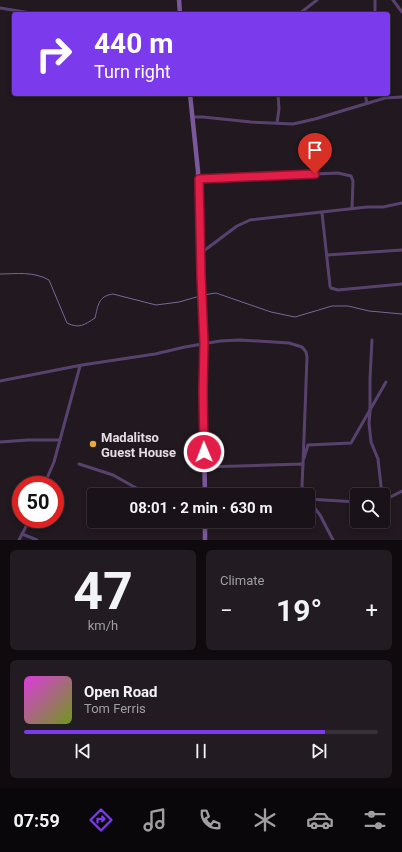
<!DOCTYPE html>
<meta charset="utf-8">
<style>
:root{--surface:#191218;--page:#221b21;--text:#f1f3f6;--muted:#9f9ea2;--line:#373237;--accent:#7c3aed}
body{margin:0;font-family:Roboto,sans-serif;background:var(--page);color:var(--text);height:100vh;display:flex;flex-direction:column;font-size:15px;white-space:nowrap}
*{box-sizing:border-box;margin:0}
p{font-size:13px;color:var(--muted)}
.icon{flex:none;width:22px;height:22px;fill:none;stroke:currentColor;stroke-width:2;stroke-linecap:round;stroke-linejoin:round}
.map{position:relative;height:540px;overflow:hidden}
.panel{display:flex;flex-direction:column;gap:10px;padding:10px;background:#0e0a0d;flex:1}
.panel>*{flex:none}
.guide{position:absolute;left:12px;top:12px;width:378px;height:84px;border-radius:4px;box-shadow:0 2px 6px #0003,0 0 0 1px var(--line);background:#7c3aed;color:#fff;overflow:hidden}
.buttons{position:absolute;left:350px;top:488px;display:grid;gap:8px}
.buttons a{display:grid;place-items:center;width:40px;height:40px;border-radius:4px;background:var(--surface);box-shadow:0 2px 6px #0003,0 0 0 1px var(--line);font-size:20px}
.speed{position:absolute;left:12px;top:476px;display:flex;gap:8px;font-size:20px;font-weight:700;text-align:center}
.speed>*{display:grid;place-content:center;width:52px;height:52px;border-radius:50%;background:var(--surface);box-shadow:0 2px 6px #0003,0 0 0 1px var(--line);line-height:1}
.speed .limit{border:6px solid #d22;background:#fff;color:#111}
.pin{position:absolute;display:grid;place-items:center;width:34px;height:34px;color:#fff;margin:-41px -17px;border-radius:50% 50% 50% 0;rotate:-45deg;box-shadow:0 0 4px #0007}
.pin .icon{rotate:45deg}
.me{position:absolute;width:44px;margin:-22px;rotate:359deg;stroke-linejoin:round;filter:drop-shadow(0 0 3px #0008)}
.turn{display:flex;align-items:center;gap:14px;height:84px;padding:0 16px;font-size:18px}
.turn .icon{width:52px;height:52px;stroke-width:2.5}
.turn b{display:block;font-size:28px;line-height:34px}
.big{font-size:30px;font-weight:700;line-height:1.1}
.panel .widget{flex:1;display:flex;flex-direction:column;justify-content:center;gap:6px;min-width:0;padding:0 14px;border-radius:6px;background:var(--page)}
.panel .dial{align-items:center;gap:0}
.dial b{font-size:52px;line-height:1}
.song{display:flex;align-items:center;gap:12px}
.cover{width:48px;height:48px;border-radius:6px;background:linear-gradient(135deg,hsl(300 70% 55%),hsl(80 70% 35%))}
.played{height:4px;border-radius:2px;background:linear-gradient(90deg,var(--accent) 85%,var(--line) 85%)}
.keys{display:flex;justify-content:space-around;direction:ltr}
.heat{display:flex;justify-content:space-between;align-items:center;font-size:22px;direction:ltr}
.panel .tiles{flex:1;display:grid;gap:10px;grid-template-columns:1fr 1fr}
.widget:last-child{grid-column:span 2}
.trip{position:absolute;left:87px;top:488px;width:228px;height:40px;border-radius:4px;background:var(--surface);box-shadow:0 2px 6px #0003,0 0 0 1px var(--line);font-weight:700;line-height:40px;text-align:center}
.tabs{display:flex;height:64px;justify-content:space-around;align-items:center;background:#0a070a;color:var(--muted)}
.tabs .icon{width:28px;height:28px}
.tabs .on{color:var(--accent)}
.tabs b{font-size:18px;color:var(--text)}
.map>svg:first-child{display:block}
</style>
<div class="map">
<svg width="402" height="540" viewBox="0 0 402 540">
<rect width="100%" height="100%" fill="#211820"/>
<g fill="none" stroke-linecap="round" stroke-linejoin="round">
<!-- stream -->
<g stroke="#726a98" stroke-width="1">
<path d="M 0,274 C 17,274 33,271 49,280 L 67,323 C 79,329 84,325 95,318 C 98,306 98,296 113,294 L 156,305 L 179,302 L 200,296"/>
<path d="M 203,295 L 216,293 L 271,312 L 295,317 L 332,306 L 348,306 L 369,311 L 402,314"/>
</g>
<!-- street -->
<g stroke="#58426d" stroke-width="3">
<path d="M 393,0 L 402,12"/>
<path d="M 0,8 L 37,14"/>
<path d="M 299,14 L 317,0"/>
<path d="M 375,14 L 375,0"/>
<path d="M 365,94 L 367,103"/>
<path d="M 193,117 L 203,117 L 251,122 L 293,124 L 315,119 L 385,98 L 402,97"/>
<path d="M 277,123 L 279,109 L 278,94"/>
<path d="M 199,179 L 338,173 L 351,176 L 353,181 L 352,208"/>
<path d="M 322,213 L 330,286 L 331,288 L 338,290 L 402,284"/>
<path d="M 201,253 L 237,226 L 250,220 L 367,207 L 383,207 L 402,203"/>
<path d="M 327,255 L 402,250"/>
<path d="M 372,340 L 370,378 L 370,412 L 369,423 L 371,442 L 378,459 L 382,495"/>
<path d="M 0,381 L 82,365 L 155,354 L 185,347 L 220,341 L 240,340 L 289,343 L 302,347 L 306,352 L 307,357 L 303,464"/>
<path d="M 0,442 L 28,440 L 60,440"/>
<path d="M 304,458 L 308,445 L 351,443 L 386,382"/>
<path d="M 79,464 L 113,475 L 138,489 L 152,495"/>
<path d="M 204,467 L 303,464 L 302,486 L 306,495"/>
<path d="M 44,485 L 54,462 L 80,366"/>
<path d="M 383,498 L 387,505"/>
<path d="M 308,499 L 357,502"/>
<path d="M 308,499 L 320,515 L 333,540"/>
<path d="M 383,501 L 402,491"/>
<path d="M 22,534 L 37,540"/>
<path d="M 19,540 L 30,519"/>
</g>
<!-- secondary -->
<g stroke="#7b579b" stroke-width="4.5">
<path d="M 179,0 L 180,14"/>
<path d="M 190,94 L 198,171 L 201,275 L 204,343 L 203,391 L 205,495"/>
<path d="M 205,521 L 205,540"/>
</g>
</g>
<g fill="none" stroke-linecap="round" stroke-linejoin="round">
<!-- route casing -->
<g stroke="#92132f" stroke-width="10">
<path id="route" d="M 204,452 L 203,391 L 204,343 L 201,275 L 199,179 L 315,174"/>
</g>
<!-- route -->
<use href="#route" stroke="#e11d48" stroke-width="7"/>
</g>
<!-- markers -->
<circle fill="#eaaa39" stroke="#211820" stroke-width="1.5" cx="93" cy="444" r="4"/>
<g text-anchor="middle" stroke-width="4" stroke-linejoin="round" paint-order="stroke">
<!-- poi labels -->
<g font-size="13" font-weight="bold" fill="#e4dee3" stroke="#211820" text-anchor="start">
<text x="101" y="442">Madalitso<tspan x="101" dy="15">Guest House</tspan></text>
</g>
</g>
</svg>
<div class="buttons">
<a><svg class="icon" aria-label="search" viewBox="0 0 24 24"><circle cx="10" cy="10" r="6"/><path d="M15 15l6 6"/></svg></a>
</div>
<div class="speed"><div class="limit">50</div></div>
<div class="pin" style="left:315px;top:174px;background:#d93025"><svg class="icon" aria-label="arrive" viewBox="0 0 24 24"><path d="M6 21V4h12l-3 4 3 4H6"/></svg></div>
<svg class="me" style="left:204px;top:452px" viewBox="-20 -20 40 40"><circle r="17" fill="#e11d48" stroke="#fff" stroke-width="3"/><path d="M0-11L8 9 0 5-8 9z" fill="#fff"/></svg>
<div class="trip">08:01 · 2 min · 630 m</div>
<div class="guide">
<div class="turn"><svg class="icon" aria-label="right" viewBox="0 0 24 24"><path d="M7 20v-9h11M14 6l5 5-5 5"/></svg><div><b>440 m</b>Turn right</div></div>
</div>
</div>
<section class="panel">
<div class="tiles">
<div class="widget dial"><b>47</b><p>km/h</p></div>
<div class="widget"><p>Climate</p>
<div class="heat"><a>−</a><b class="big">19°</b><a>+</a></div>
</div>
<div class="widget">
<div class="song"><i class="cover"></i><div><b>Open Road</b><p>Tom Ferris</p></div></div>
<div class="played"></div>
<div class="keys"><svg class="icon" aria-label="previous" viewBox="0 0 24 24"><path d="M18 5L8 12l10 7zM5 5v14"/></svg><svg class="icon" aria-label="pause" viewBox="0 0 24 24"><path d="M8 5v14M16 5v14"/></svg><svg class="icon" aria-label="next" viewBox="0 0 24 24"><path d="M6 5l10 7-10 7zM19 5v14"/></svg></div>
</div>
</div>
</section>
<nav class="tabs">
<b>07:59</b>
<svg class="icon on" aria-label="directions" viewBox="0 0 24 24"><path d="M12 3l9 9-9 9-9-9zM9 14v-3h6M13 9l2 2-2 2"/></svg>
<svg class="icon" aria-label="music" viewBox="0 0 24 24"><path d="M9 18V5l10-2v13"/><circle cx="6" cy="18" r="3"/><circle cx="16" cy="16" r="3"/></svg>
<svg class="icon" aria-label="phone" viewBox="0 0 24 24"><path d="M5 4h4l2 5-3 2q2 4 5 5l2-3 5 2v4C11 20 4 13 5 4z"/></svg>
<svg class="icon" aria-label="climate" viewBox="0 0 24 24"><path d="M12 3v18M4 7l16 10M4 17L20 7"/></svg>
<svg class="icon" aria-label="car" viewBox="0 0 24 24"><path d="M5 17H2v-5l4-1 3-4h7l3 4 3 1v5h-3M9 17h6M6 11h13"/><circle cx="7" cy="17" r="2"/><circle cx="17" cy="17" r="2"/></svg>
<svg class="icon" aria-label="filters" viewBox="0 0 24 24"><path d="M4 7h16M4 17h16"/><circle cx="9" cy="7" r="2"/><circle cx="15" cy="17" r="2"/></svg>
</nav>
